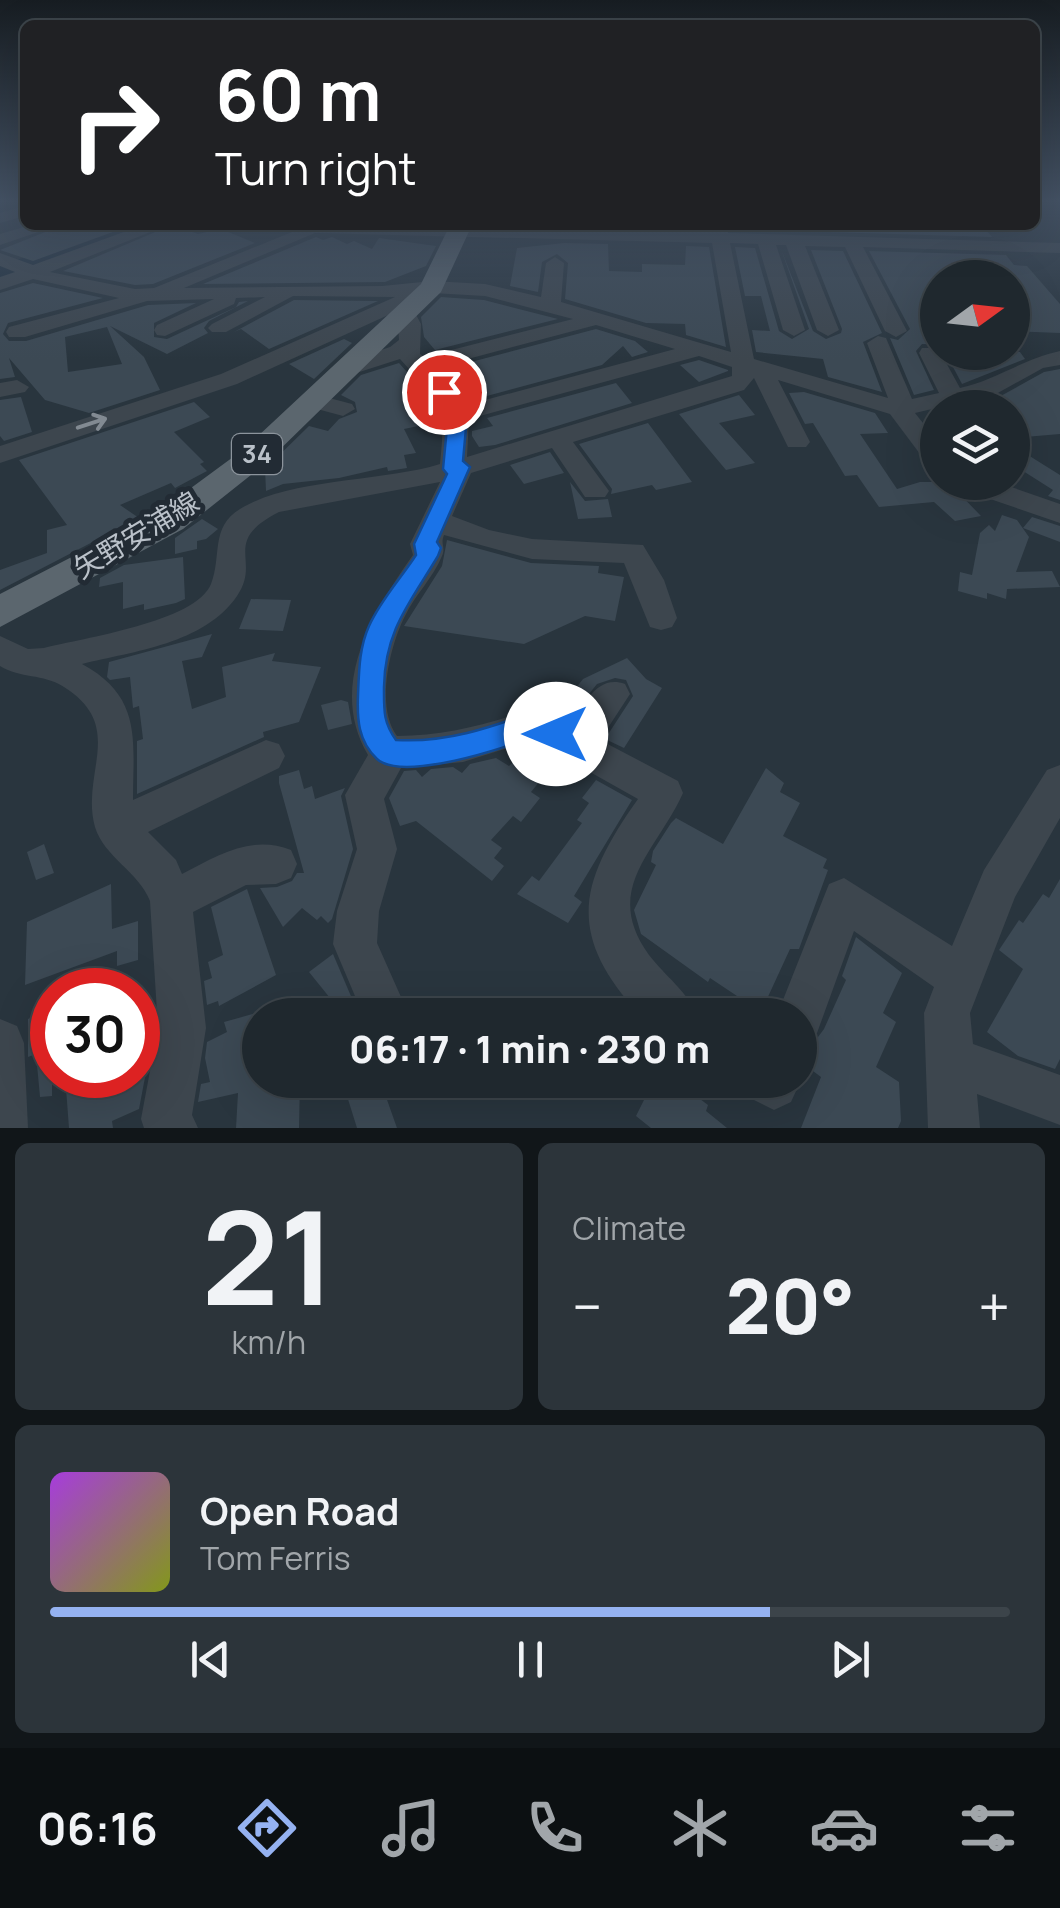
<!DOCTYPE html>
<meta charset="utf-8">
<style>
:root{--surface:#1f282e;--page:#2c343a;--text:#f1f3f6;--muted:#a1a6aa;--line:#3c444a;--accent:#95b2f1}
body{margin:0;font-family:Manrope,"Noto Sans JP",sans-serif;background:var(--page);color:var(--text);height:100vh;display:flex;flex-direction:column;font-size:38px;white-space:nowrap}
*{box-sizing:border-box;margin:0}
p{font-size:32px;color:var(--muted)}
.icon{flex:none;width:55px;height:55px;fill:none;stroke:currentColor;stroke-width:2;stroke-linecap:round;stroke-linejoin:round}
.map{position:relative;height:1128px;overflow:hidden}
.side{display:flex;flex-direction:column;gap:15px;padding:15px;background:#111619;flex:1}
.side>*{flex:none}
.hud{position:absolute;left:20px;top:20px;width:1020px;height:210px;border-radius:15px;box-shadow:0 10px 40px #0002,0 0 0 2px var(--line);background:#202124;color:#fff;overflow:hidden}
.needle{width:65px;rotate:75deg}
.fabs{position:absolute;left:920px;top:260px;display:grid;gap:20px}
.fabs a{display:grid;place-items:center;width:110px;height:110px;border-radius:50%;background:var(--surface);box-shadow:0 10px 40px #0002,0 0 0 2px var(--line);font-size:50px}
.speed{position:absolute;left:30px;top:968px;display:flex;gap:20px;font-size:50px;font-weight:700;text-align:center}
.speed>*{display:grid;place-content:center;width:130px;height:130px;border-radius:50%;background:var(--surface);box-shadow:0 10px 40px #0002,0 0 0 2px var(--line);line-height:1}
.speed .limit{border:15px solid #d22;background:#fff;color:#111}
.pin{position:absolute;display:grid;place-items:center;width:85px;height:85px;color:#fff;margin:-42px;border:5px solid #fff;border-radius:50%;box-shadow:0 2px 10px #0007}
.me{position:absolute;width:110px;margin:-55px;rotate:270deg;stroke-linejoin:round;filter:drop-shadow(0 0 8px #0008)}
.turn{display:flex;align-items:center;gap:35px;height:210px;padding:0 30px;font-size:45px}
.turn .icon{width:130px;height:130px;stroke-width:2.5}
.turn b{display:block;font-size:70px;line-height:85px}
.big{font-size:75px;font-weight:800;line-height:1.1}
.side .widget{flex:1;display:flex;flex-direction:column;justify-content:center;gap:15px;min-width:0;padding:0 35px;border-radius:15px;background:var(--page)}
.side .dial{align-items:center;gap:0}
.dial b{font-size:130px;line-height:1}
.song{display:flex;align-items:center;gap:30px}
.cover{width:120px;height:120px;border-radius:15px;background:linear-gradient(135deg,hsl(280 70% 55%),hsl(70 70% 35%))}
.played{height:10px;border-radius:5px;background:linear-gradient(90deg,var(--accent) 75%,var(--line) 75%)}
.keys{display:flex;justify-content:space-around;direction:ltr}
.heat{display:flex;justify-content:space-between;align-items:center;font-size:55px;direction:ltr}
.side .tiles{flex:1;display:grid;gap:15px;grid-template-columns:1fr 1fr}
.widget:last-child{grid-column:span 2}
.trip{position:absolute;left:242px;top:998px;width:575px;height:100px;border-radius:50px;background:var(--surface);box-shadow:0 10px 40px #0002,0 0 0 2px var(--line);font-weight:800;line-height:100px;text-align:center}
.tab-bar{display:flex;height:160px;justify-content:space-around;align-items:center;background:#0c1012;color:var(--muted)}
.tab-bar .icon{width:70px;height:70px}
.tab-bar .selected{color:var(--accent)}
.tab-bar b{font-size:45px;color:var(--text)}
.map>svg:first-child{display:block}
</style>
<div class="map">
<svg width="1060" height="1128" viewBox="0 0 1060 1128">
<rect width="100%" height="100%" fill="#29353e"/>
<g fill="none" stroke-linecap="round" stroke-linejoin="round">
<!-- river -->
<path fill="#1d2d3b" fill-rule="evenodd" d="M 114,225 L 145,225 L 142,230 L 0,281 L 0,266 Z"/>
</g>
<!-- building -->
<g fill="#3c4954" fill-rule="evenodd">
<path d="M 63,225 L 132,225 L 33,261 L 0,250 Z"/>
<path d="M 172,225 L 198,234 L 221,229 L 255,243 L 153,284 L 135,285 L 63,271 Z"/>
<path d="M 731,225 L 982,225 L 992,237 L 731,229 Z"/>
<path d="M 316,237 L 323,240 L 332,237 L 347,244 L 354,241 L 372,249 L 379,238 L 436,246 L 426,266 L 385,282 L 203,284 Z"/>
<path d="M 564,243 L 608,244 L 609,271 L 642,272 L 642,264 L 685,265 L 686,246 L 709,247 L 726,347 L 686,335 L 685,324 L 646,323 L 565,299 L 568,263 L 557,254 L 542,262 L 538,292 L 510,286 L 517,248 Z"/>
<path d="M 735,247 L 755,248 L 779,331 L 792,339 L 809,329 L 781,249 L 813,331 L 826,339 L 841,333 L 842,329 L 811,250 L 843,251 L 882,333 L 863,342 L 882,392 L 828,377 L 823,359 L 756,352 L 752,330 L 770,331 L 761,296 L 745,296 Z"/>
<path d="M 869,251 L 1006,255 L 1014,265 L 1027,266 L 1060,304 L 1060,333 L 1012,331 L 1012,278 L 938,278 L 938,344 L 922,344 L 916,351 L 934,390 L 914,395 L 890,338 L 898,340 L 910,329 Z"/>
<path d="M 33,283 L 103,298 L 8,323 L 3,334 L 9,341 L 26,341 L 148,305 L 196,303 L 154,323 L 154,337 L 167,339 L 236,307 L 239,302 L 248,301 L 209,321 L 204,328 L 208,333 L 167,354 L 110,326 L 144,357 L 160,390 L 89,413 L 45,400 L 9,358 L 15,377 L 0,379 L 0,293 ZM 107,327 L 122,364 L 68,372 L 65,337 Z"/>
<path d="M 441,297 L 484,300 L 558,319 L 435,350 L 424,337 L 421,317 Z"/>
<path d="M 294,300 L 378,301 L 269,349 L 241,329 L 234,332 Z"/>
<path d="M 596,329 L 635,341 L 648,352 L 632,357 L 623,346 L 602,365 L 472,400 L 448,368 Z"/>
<path d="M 344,339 L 352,343 L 314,379 L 289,364 Z"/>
<path d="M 945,352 L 1020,352 L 1025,359 L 962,384 Z"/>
<path d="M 699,360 L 728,370 L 728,371 L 699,382 L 680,365 Z"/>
<path d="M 399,363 L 429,397 L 438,422 L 404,429 L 416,453 L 404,455 L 407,468 L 388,471 L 387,467 L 339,478 L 283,484 L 266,491 L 265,469 L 309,426 L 328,431 L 339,419 L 357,412 L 355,402 L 341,395 L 361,375 Z"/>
<path d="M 1060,369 L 1060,434 L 1012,438 L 1012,408 L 955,408 L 997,398 L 1044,372 Z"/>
<path d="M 616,383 L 632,403 L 495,445 L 479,447 L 472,436 L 472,431 L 493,426 L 487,418 Z"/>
<path d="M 804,392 L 875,413 L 888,433 L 860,434 L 897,489 L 920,482 L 948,482 L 981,516 L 955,521 L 934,502 L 879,507 L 857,475 L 845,476 L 813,423 L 805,424 L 789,393 Z"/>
<path d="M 739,395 L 755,415 L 719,423 L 755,463 L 726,470 L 679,414 Z"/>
<path d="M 21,397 L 32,432 L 4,441 L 0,436 L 0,400 Z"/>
<path d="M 194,402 L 210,417 L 174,432 L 204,462 L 200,464 L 207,471 L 175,488 L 171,483 L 120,505 L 139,518 L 0,590 L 0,570 L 47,553 L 47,530 L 67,525 L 19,460 Z"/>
<path d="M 648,423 L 692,482 L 656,490 L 652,485 L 611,494 L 612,489 L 579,444 Z"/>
<path d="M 1012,445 L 1060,475 L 1060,500 L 1048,496 L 1053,490 L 1012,464 Z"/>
<path d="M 550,452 L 564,473 L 524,484 L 510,465 Z"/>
<path d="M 570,482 L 585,501 L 608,499 L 612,517 L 578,519 Z"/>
<path d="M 1002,515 L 1017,520 L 1029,537 L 1016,572 L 1052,571 L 1060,587 L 1007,589 L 1006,599 L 987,593 L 987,599 L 958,591 L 960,572 L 972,575 L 980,533 L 989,525 L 995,531 Z"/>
<path d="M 1032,517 L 1060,526 L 1060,542 L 1023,528 Z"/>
<path d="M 202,519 L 218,529 L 206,539 L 197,541 L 197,549 L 175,554 L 175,538 Z"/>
<path d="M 447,540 L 531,563 L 599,566 L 598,573 L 624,577 L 615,621 L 585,616 L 524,644 L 404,626 L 442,566 Z"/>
<path d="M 183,557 L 185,599 L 176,603 L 144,610 L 144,604 L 123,609 L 123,582 L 99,587 L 100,578 L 124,565 Z"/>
<path d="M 251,599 L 291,600 L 283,631 L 239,629 Z"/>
<path d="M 212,634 L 202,657 L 182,661 L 192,709 L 226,697 L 222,667 L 275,653 L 272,661 L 321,667 L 299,722 L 263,732 L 264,737 L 137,794 L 137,741 L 143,739 L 139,706 L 133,708 L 130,677 L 110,680 L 107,677 L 109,662 Z"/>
<path d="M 627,658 L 646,679 L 662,688 L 624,748 L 605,739 L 633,696 L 626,680 L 615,678 L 597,684 L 569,719 L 552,712 L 557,705 L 561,707 L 583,679 Z"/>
<path d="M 341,700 L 348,702 L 352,724 L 328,730 L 321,705 Z"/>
<path d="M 533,744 L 558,759 L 531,792 L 540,798 L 521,822 L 513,816 L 491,840 L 502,848 L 494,858 L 504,866 L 492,881 L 416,821 L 400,826 L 389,798 L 404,771 L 416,770 L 422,777 L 431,769 L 453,767 L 462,773 L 470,764 L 496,758 L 509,766 Z"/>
<path d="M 766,768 L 784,783 L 780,792 L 800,803 L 783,836 L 827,859 L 823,868 L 828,870 L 799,949 L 790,949 L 761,1012 L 710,978 L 708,982 L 641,934 L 634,910 L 656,865 L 651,862 L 653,851 L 671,823 L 676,818 L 723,844 Z"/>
<path d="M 299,770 L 304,789 L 312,786 L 315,799 L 345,788 L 341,796 L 353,849 L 332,919 L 328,923 L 321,916 L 317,920 L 302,908 L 283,927 L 260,888 L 277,887 L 292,881 L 297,873 L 304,873 L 279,783 L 279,776 Z"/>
<path d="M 596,780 L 632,800 L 574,896 L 582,902 L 568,923 L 517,894 L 532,876 L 539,881 L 582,823 L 577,820 L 589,803 L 582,798 Z"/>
<path d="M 44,844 L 54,873 L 36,880 L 27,852 Z"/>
<path d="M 1060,879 L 1060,1059 L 1055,1069 L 1018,1056 L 987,1032 L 1023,969 L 999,950 L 1019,920 L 1023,923 L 1043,894 L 1049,898 Z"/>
<path d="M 111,884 L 112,929 L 138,921 L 138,960 L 117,966 L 117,951 L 25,985 L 27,922 Z"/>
<path d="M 247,889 L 276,975 L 219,1006 L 218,1001 L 207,1005 L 204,981 L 212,978 L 208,962 L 223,955 L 211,907 Z"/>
<path d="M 856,937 L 902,973 L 883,1013 L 896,1022 L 876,1067 L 899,1082 L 901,1121 L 898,1128 L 801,1128 L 821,1077 L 801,1062 L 809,1043 L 812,1045 L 824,1029 L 846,980 L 842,976 Z"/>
<path d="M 333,954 L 356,1008 L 355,1009 L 330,998 L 309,972 Z"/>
<path d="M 52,1009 L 52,1096 L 40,1097 L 36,1054 L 28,1057 L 28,1019 Z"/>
<path d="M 260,1012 L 260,1080 L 300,1080 L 299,1128 L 236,1128 L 238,1093 L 198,1102 L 201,1084 L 210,1082 L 205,1058 L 207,1042 L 227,1032 L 224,1022 Z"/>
<path d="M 154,1030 L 139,1109 L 112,1121 L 113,1128 L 69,1128 L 65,1075 L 138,1075 L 138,1062 L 146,1058 L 144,1034 Z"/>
<path d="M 342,1080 L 380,1080 L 397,1128 L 357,1128 Z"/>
<path d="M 632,1080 L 692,1080 L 688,1090 L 708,1105 L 706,1111 L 727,1128 L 651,1128 L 636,1116 L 647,1094 Z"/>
</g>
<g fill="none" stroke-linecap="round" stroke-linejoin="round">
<!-- minor -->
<g fill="#3d464e" fill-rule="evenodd">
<path d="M 25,206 L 25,216 L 0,223 L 0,213 Z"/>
<path d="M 31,225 L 59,225 L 0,245 L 0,234 Z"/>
<path d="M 143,225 L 168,225 L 50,272 L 135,289 L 154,288 L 292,232 L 241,230 L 232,225 L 469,225 L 711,232 L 709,225 L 727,225 L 728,233 L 1060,243 L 1060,253 L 863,247 L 907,331 L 896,337 L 885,331 L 845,247 L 805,246 L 839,330 L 828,336 L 817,330 L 786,245 L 776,245 L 805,330 L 794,336 L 783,330 L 758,244 L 730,243 L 754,359 L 888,398 L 867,343 L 878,336 L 886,338 L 912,399 L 939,393 L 919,353 L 922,348 L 938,348 L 960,388 C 996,380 1023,359 1060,351 L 1060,365 L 1043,368 L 996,394 L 915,413 L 938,442 L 938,468 L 929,466 L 890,414 L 778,380 L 810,442 L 806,447 L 788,447 L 754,378 L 744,390 L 573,442 L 609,491 L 605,497 L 585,497 L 552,448 L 471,473 L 452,516 L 489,530 L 532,539 L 643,545 L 664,580 L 677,618 L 672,627 L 661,630 L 650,627 L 624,563 L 532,559 L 444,535 C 440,545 446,546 442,556 C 433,578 415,595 405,616 C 390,645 375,707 397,736 C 446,736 489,724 535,708 L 570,724 C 585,704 597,674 625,684 L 630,694 L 600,740 L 678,781 L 683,793 C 657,851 601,889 649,955 C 665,976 687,991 697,1015 L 640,1015 C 565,934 579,882 638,799 L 533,740 L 463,762 L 401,768 L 384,799 L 397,849 L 379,911 L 377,943 L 409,1015 L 363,1015 L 333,944 L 337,911 L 357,849 L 345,795 L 368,755 C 327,686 373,612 413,555 L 410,544 L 440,482 L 279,512 C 220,542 262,560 237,596 C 204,644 134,651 82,664 C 143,697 133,741 133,800 L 266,740 L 279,744 L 285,756 L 279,768 L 148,832 L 176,860 L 182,874 C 217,856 251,834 291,850 L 297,864 L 291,878 L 276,884 L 246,885 L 193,912 L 206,1028 L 192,1115 L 198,1128 L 144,1128 L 141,1119 L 158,1028 L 150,901 C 139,872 104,857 95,827 C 80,773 127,727 64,687 C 42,673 21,679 0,666 L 0,636 L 28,649 L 44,648 C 82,638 196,622 211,584 C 222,556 210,527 240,509 C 290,478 382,482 440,464 C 447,397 440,405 400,359 L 347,376 L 336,369 L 339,364 L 390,347 L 399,340 L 397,311 L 237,384 L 0,463 L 0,446 L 221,374 L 395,297 L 293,296 L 226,332 L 212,332 L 208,328 L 212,324 L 265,297 L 236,298 L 234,304 L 165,336 L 157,335 L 154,330 L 157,325 L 214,299 L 147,301 L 25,337 L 9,337 L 6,332 L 9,327 L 119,298 L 33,279 L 0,290 L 0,277 L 15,272 L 0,266 L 0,253 L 33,265 ZM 315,233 L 712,243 L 731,352 L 561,302 L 564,263 L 555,257 L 546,263 L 541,297 L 485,284 L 432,281 L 382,286 L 184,288 ZM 432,293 L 485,296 L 573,319 L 424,357 L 420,354 L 421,324 L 413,309 L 406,307 L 418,301 L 419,294 ZM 596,325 L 675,349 L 463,406 L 434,368 ZM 699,356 L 732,367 L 732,376 L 467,457 L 469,419 Z"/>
<path d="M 17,380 L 29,387 L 25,392 L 0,397 L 0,383 Z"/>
<path d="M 314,394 L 352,404 L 355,409 L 343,416 L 306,406 L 302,401 Z"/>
<path d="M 955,482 L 997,482 L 1060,504 L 1060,523 L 958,488 Z"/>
<path d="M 1060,765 L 1060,818 L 1015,897 L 970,1013 L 973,1044 L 1060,1075 L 1060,1125 L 977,1094 L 980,1128 L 928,1128 L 924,1013 L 934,987 L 854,931 L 817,1033 L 800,1039 L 800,1015 L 777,1015 L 829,884 L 844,878 L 952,946 L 984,870 L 1047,770 Z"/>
<path d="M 0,1019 L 17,1026 L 24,1043 L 28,1128 L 0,1128 Z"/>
<path d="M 800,1078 L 801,1080 L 791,1102 L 774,1110 L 748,1097 L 740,1080 Z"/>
</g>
<!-- major -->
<path fill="#5b666e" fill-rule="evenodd" d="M 450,225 L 472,225 L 441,292 L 266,463 L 183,529 L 0,627 L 0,594 L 157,513 L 244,449 L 421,284 Z"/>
</g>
<!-- one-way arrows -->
<defs><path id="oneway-shaft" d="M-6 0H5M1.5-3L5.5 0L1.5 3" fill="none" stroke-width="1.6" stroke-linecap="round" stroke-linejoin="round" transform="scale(2.5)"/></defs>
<use stroke="#828a92" href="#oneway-shaft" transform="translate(92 423) rotate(-18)"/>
<!-- sky -->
<linearGradient id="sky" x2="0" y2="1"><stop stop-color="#171d22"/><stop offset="0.56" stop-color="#435163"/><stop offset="1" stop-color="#435163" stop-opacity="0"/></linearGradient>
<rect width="1060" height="359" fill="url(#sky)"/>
<!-- route -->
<path fill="#1a73e8" stroke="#114b97" stroke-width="2.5" d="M 444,386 L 450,388 L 467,417 L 463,461 L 470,467 L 437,542 L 441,548 L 438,556 C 410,603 385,630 384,687 C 384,710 383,722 396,740 C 446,743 489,728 536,711 L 565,726 L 569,734 L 565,742 L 556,746 L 534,736 C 507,748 402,782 377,759 C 358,741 357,719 358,695 C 359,672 359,648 369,626 C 380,601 401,578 416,555 L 414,544 L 447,474 L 443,469 L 448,417 L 435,392 Z"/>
<g text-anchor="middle" stroke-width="10" stroke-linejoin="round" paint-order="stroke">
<!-- shield labels -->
<rect fill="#222b34" stroke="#8c949c" stroke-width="2.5" x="232" y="434" width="50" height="40" rx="8"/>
<g font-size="25" font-weight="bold" fill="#bac1c9">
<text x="257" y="463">34</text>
</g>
<!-- street labels -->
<g font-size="28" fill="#bac1c9" stroke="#222b34">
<text transform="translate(136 535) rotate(-31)" y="10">矢野安浦線</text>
</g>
</g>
</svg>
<div class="fabs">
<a><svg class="needle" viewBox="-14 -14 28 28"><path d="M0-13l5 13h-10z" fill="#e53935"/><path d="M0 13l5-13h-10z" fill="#a1a6aa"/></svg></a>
<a><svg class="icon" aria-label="layers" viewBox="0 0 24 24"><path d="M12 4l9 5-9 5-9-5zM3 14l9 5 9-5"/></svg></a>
</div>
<div class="speed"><div class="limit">30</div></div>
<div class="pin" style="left:444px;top:392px;background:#d93025"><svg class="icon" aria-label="arrive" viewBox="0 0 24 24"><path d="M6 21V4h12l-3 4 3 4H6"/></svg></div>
<svg class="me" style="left:556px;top:734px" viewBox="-20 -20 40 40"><circle r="19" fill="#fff"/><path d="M0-13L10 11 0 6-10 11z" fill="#1a73e8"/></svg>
<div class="trip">06:17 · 1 min · 230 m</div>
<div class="hud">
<div class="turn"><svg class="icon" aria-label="right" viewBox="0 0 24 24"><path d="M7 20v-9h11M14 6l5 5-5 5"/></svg><div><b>60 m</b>Turn right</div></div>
</div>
</div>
<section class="side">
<div class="tiles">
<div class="widget dial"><b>21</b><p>km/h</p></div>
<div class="widget"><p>Climate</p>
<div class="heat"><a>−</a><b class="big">20°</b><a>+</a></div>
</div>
<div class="widget">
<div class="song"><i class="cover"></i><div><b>Open Road</b><p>Tom Ferris</p></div></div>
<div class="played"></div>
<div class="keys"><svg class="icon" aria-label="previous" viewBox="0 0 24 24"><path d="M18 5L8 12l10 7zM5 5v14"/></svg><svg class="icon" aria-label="pause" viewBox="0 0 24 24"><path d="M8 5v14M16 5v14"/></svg><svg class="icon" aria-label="next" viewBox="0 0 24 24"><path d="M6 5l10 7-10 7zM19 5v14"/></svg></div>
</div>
</div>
</section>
<nav class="tab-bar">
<b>06:16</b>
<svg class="icon selected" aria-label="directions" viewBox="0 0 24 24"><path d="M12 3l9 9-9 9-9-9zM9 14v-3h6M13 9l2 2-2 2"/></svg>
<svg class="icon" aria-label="music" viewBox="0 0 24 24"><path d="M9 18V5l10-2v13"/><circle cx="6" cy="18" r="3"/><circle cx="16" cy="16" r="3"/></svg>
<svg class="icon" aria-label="phone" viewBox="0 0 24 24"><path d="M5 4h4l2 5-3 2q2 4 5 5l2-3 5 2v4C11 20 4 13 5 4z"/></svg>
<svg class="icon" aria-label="climate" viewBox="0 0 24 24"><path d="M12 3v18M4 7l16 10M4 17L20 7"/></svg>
<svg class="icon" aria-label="car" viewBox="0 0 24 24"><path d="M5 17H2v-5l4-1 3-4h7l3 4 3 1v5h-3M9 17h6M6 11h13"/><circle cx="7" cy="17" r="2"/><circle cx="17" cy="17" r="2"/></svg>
<svg class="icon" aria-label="filters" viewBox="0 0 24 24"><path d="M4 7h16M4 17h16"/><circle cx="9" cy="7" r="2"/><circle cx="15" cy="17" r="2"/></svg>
</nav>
